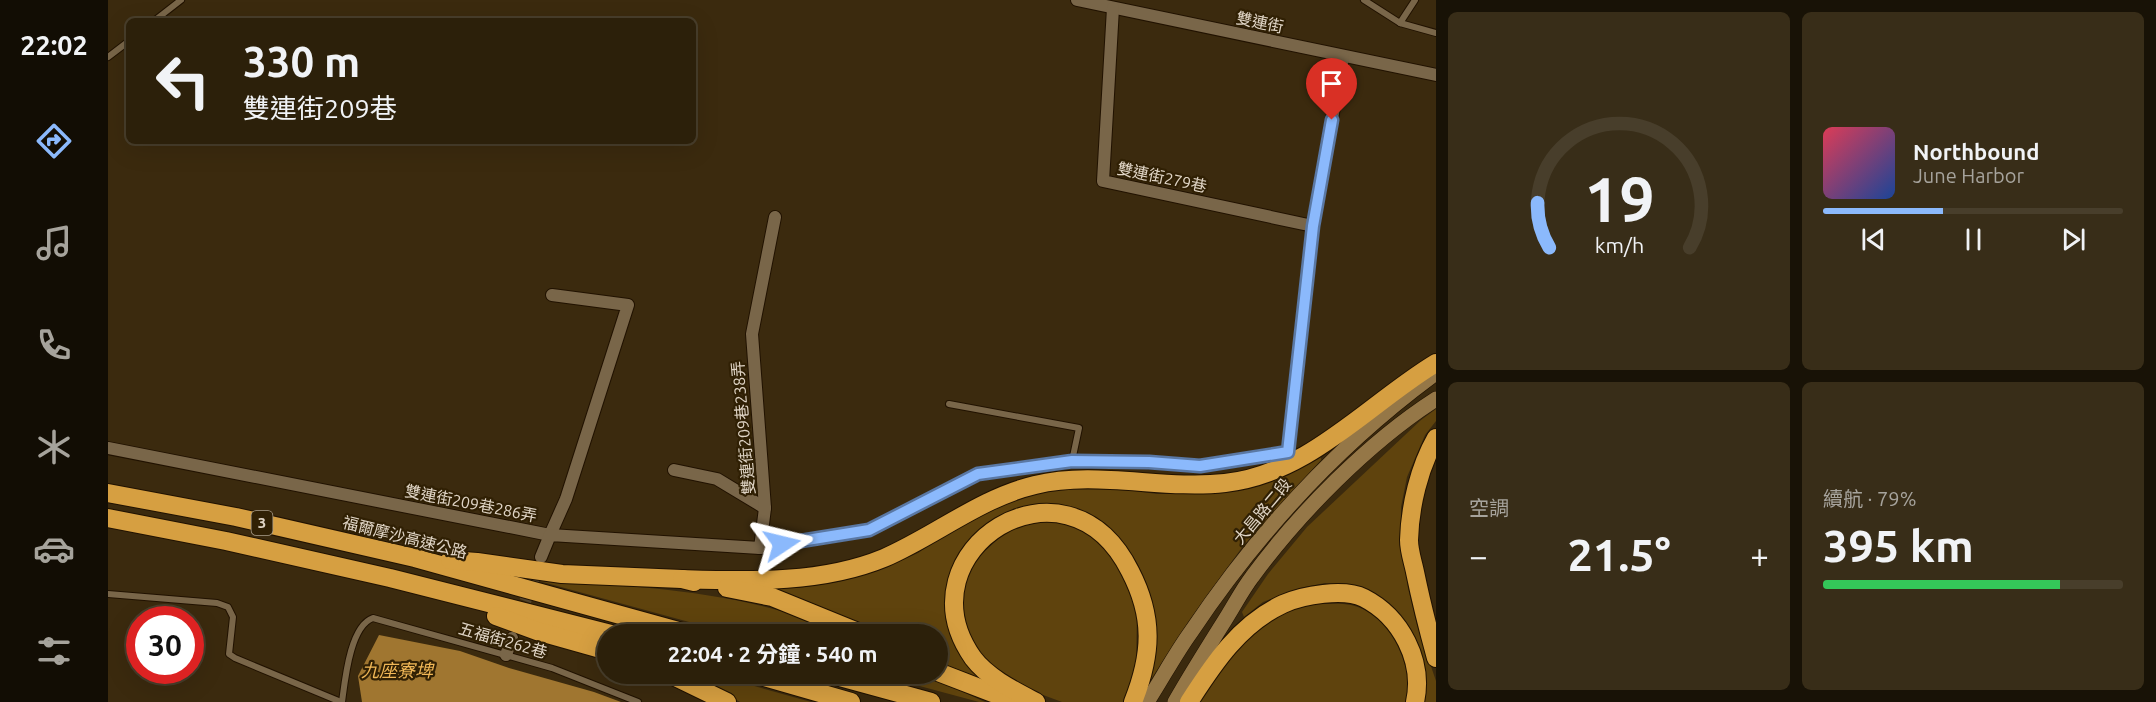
<!DOCTYPE html>
<html lang="zh-TW">
<meta charset="utf-8">
<style>
:root{--surface:#2c200a;--page:#382d18;--text:#f1f3f6;--muted:#a6a39c;--line:#483e2b;--accent:#8bb9fc}
body{margin:0;font-family:Ubuntu,"Noto Sans TC",sans-serif;background:var(--page);color:var(--text);height:100vh;display:flex;flex-direction:column;font-size:22px;white-space:nowrap}
*{box-sizing:border-box;margin:0}
p{font-size:20px;color:var(--muted)}
.icon{flex:none;width:33px;height:33px;fill:none;stroke:currentColor;stroke-width:2;stroke-linecap:round;stroke-linejoin:round}
.map{position:relative;flex:1;overflow:hidden}
.panel{display:flex;flex-direction:column;gap:12px;padding:12px;background:#181206;width:720px}
.panel>*{flex:none}
.guide{position:absolute;left:18px;top:18px;width:570px;height:126px;border-radius:9px;box-shadow:0 6px 24px #0002,0 0 0 2px var(--line);background:#2c200a;color:var(--text);overflow:hidden}
.speed{position:absolute;left:18px;top:606px;display:flex;gap:12px;font-size:30px;font-weight:700;text-align:center}
.speed>*{display:grid;place-content:center;width:78px;height:78px;border-radius:50%;background:var(--surface);box-shadow:0 6px 24px #0002,0 0 0 2px var(--line);line-height:1}
.speed .limit{border:9px solid #d22;background:#fff;color:#111}
.pin{position:absolute;display:grid;place-items:center;width:51px;height:51px;color:#fff;margin:-62px -26px;border-radius:50% 50% 50% 0;rotate:-45deg;box-shadow:0 0 6px #0007}
.pin .icon{rotate:45deg}
.me{position:absolute;width:66px;margin:-33px;rotate:80deg;stroke-linejoin:round;filter:drop-shadow(0 0 4px #0008)}
.turn{display:flex;align-items:center;gap:21px;height:126px;padding:0 18px;font-size:27px}
.turn .icon{width:78px;height:78px;stroke-width:2.5}
.turn b{display:block;font-size:42px;line-height:51px}
.big{font-size:45px;font-weight:700;line-height:1.1}
.panel .tile{flex:1;display:flex;flex-direction:column;justify-content:center;gap:9px;min-width:0;padding:0 21px;border-radius:9px;background:var(--page)}
.panel .dial{align-items:center;gap:0}
.dial svg{height:156px;overflow:visible;fill:none;stroke:var(--line);stroke-width:7;stroke-linecap:round;text-anchor:middle}
.dial text{fill:var(--text);stroke:none}
.song{display:flex;align-items:center;gap:18px}
.cover{width:72px;height:72px;border-radius:9px;background:linear-gradient(135deg,hsl(350 70% 55%),hsl(220 70% 35%))}
.played{height:6px;border-radius:3px;background:linear-gradient(90deg,var(--accent) 40%,var(--line) 40%)}
.keys{display:flex;justify-content:space-around;direction:ltr}
.heat{display:flex;justify-content:space-between;align-items:center;font-size:33px;direction:ltr}
.charge{height:9px;border-radius:4px;background:linear-gradient(90deg,#34c759 79%,var(--line) 0)}
.panel .tiles{flex:1;display:grid;gap:12px;grid-template-columns:repeat(2,1fr)}
.trip{position:absolute;left:489px;top:624px;width:351px;height:60px;border-radius:30px;background:var(--surface);box-shadow:0 6px 24px #0002,0 0 0 2px var(--line);font-weight:700;line-height:60px;text-align:center}
main{display:flex;flex:1;min-height:0}
.dock{display:flex;flex-direction:column;width:108px;justify-content:space-around;align-items:center;background:#120d04;color:var(--muted)}
.dock .icon{width:42px;height:42px}
.dock .on{color:var(--accent)}
.dock b{font-size:27px;color:var(--text)}
.map>svg:first-child{display:block}
</style>
<main>
<nav class="dock">
<b>22:02</b>
<svg class="icon on" aria-label="directions" viewBox="0 0 24 24"><path d="M12 3l9 9-9 9-9-9zM9 14v-3h6M13 9l2 2-2 2"/></svg>
<svg class="icon" aria-label="music" viewBox="0 0 24 24"><path d="M9 18V5l10-2v13"/><circle cx="6" cy="18" r="3"/><circle cx="16" cy="16" r="3"/></svg>
<svg class="icon" aria-label="phone" viewBox="0 0 24 24"><path d="M5 4h4l2 5-3 2q2 4 5 5l2-3 5 2v4C11 20 4 13 5 4z"/></svg>
<svg class="icon" aria-label="climate" viewBox="0 0 24 24"><path d="M12 3v18M4 7l16 10M4 17L20 7"/></svg>
<svg class="icon" aria-label="car" viewBox="0 0 24 24"><path d="M5 17H2v-5l4-1 3-4h7l3 4 3 1v5h-3M9 17h6M6 11h13"/><circle cx="7" cy="17" r="2"/><circle cx="17" cy="17" r="2"/></svg>
<svg class="icon" aria-label="filters" viewBox="0 0 24 24"><path d="M4 7h16M4 17h16"/><circle cx="9" cy="7" r="2"/><circle cx="15" cy="17" r="2"/></svg>
</nav>
<div class="map">
<svg width="1328" height="702" viewBox="0 0 1328 702">
<rect width="100%" height="100%" fill="#3b2a0e"/>
<!-- green -->
<g fill="#5f430d">
<path d="M 1328,409 L 1328,421 L 1317,435 L 1299,477 L 1293,507 L 1293,541 L 1300,588 L 1309,625 L 1328,681 L 1328,702 L 1314,702 L 1312,657 L 1245,587 L 1217,583 L 1192,588 L 1155,602 L 1136,617 L 1134,612 L 1160,574 L 1199,527 L 1313,420 Z"/>
<path d="M 1212,451 L 1213,460 L 1135,546 L 1080,622 L 1038,687 C 1041,668 1048,647 1048,628 C 1048,606 1039,582 1029,563 C 1010,528 966,498 924,505 C 862,514 824,581 846,639 C 852,655 864,667 874,680 L 830,661 L 830,634 L 775,634 L 742,619 L 702,603 L 649,588 L 690,588 L 730,582 L 769,571 L 810,553 L 874,511 L 930,490 L 1012,489 L 1049,494 L 1095,494 L 1128,489 Z"/>
<path d="M 925,520 L 950,520 L 976,530 L 1006,556 L 1025,593 L 1029,612 L 1028,667 L 1017,702 L 954,702 L 927,692 L 896,676 L 872,654 L 859,634 L 854,610 L 856,586 L 866,561 L 901,529 Z"/>
<path d="M 431,581 C 512,585 595,589 673,611 C 695,617 717,626 738,634 L 625,634 Z"/>
<path d="M 1210,604 C 1221,604 1233,603 1243,605 C 1282,613 1306,666 1299,702 L 1089,702 L 1113,666 L 1140,636 L 1182,609 Z"/>
<path d="M 601,674 L 604,674 L 703,702 L 632,702 L 596,681 Z"/>
<path d="M 767,674 L 816,674 L 877,702 L 871,702 Z"/>
</g>
<!-- water -->
<path fill="#a07630" d="M 271,635 L 352,651 L 401,668 L 486,692 L 513,702 L 254,702 L 250,676 Z"/>
<g fill="none" stroke-linecap="round" stroke-linejoin="round">
<!-- street-tunnel -->
<path stroke="#54442a" stroke-width="12" stroke-dasharray="12 6" stroke-linecap="butt" d="M 411,618 L 431,564"/>
<!-- lane casing -->
<g stroke="#211200" stroke-width="8">
<g id="lane">
<path d="M 1256,0 L 1292,23 L 1328,33"/>
<path d="M 46,21 L 73,0"/>
<path d="M 1292,23 L 1307,0"/>
<path d="M 0,57 L 21,41"/>
<path d="M 841,404 L 971,428 L 964,461"/>
<path d="M 0,594 L 109,603 L 120,607 L 125,617 L 121,654 L 127,658 L 233,702"/>
<path d="M 234,702 C 237,680 242,626 265,618 L 444,668 L 530,702"/>
</g>
</g>
<!-- street casing -->
<g stroke="#211200" stroke-width="14">
<g id="street">
<path d="M 969,0 L 1328,75"/>
<path d="M 1005,8 L 995,181 L 1205,226"/>
<path d="M 0,448 L 442,535 L 458,499 L 520,305 L 444,295"/>
<path d="M 566,470 L 609,479 L 657,508"/>
<path d="M 652,548 L 761,530 L 870,474 L 964,461 L 1041,462 L 1092,466 L 1180,452 L 1205,226 L 1235,57"/>
<path d="M 433,557 L 442,535 L 652,548 L 657,508 L 644,334 L 667,217"/>
<path d="M 398,655 L 404,638"/>
</g>
</g>
<!-- secondary casing -->
<g stroke="#211200" stroke-width="16">
<g id="secondary">
<path d="M 1039,702 C 1054,679 1067,654 1083,632 C 1150,532 1231,444 1328,373"/>
<path d="M 1067,702 C 1083,674 1100,647 1117,620 C 1126,606 1134,590 1144,577 C 1191,513 1261,442 1328,399"/>
</g>
</g>
<!-- highway casing -->
<g stroke="#211200" stroke-width="20">
<g id="highway">
<path d="M 1328,438 C 1311,468 1302,506 1301,540 C 1301,551 1305,562 1307,572 C 1313,601 1320,629 1328,658"/>
<path d="M 0,493 L 128,517 L 307,558 L 581,634"/>
<path d="M 0,518 L 118,541 L 282,578 L 503,634"/>
<path d="M 342,560 L 369,562 L 454,574 L 574,579 L 586,582"/>
<path d="M 574,579 C 640,581 713,584 776,558 C 827,536 872,498 927,485 C 987,470 1055,490 1117,483 C 1201,474 1260,404 1328,363"/>
<path d="M 619,588 L 664,597 L 755,634"/>
<path d="M 388,616 L 429,631 L 500,651"/>
<path d="M 830,672 L 908,702"/>
<path d="M 561,674 L 619,702"/>
<path d="M 646,674 L 743,702"/>
<path d="M 721,674 L 823,702"/>
<path d="M 928,702 C 907,691 880,678 865,658 C 790,551 958,443 1022,571 C 1046,617 1044,654 1025,702"/>
<path d="M 1081,702 C 1106,663 1132,624 1175,604 C 1195,595 1236,588 1256,598 C 1293,617 1316,661 1307,702"/>
</g>
</g>
<!-- lane -->
<use href="#lane" stroke="#796649" stroke-width="6"/>
<!-- street -->
<use href="#street" stroke="#796649" stroke-width="12"/>
<!-- secondary -->
<use href="#secondary" stroke="#957747" stroke-width="15"/>
<!-- highway -->
<use href="#highway" stroke="#d69f41" stroke-width="18"/>
</g>
<g fill="none" stroke-linecap="round" stroke-linejoin="round">
<!-- route casing -->
<g stroke="#5a78a4" stroke-width="15">
<path id="route" d="M 674,544 L 761,530 L 870,474 L 964,461 L 1041,462 L 1092,466 L 1180,452 L 1205,226 L 1224,120"/>
</g>
<!-- route -->
<use href="#route" stroke="#8bb9fc" stroke-width="10"/>
</g>
<g text-anchor="middle" stroke-width="4.5" stroke-linejoin="round" paint-order="stroke">
<!-- shield labels -->
<rect fill="#302004" stroke="#ab9f8c" stroke-width="1.5" x="143.5" y="511" width="21" height="24" rx="4.5"/>
<g font-size="15" font-weight="bold" fill="#e0d5c6">
<text x="154" y="528">3</text>
</g>
<!-- street labels -->
<g font-size="16" fill="#e0d5c6" stroke="#302004">
<text transform="translate(1152 22) rotate(12)" y="6">雙連街</text>
<text transform="translate(1054 177) rotate(12)" y="6">雙連街279巷</text>
<text transform="translate(635 428) rotate(-95)" y="6">雙連街209巷238弄</text>
<text transform="translate(363 503) rotate(11)" y="6">雙連街209巷286弄</text>
<text transform="translate(1154 511) rotate(-50)" y="6">大昌路二段</text>
<text transform="translate(297 537) rotate(14)" y="6">福爾摩沙高速公路</text>
<text transform="translate(395 640) rotate(16)" y="6">五福街262巷</text>
</g>
<!-- water labels -->
<g font-size="18" font-style="italic" fill="#f0b757" stroke="#302004">
<text x="289" y="677">九座寮埤</text>
</g>
</g>
</svg>
<div class="speed"><div class="limit">30</div></div>
<div class="pin" style="left:1224px;top:120px;background:#d93025"><svg class="icon" aria-label="arrive" viewBox="0 0 24 24"><path d="M6 21V4h12l-3 4 3 4H6"/></svg></div>
<svg class="me" style="left:674px;top:544px" viewBox="-20 -20 40 40"><path d="M0-17L14 15 0 8-14 15z" fill="#8bb9fc" stroke="#fff" stroke-width="4"/></svg>
<div class="trip">22:04 · 2 分鐘 · 540 m</div>
<div class="guide">
<div class="turn"><svg class="icon" aria-label="left" viewBox="0 0 24 24"><path d="M17 20v-9H6M10 6l-5 5 5 5"/></svg><div><b>330 m</b>雙連街209巷</div></div>
</div>
</div>
<section class="panel">
<div class="tiles">
<div class="tile dial"><svg viewBox="0 0 100 80">
<path d="M14 69A42 42 0 1 1 86 69"/>
<path d="M14 69A42 42 0 0 1 8 46" stroke="#8bb9fc"/>
<text x="50" y="56" font-size="32" font-weight="700">19</text>
<text x="50" y="72" font-size="11">km/h</text>
</svg></div>
<div class="tile">
<div class="song"><i class="cover"></i><div><b>Northbound</b><p>June Harbor</p></div></div>
<div class="played"></div>
<div class="keys"><svg class="icon" aria-label="previous" viewBox="0 0 24 24"><path d="M18 5L8 12l10 7zM5 5v14"/></svg><svg class="icon" aria-label="pause" viewBox="0 0 24 24"><path d="M8 5v14M16 5v14"/></svg><svg class="icon" aria-label="next" viewBox="0 0 24 24"><path d="M6 5l10 7-10 7zM19 5v14"/></svg></div>
</div>
<div class="tile"><p>空調</p>
<div class="heat"><a>−</a><b class="big">21.5°</b><a>+</a></div>
</div>
<div class="tile"><p>續航 · 79%</p><b class="big">395 km</b><div class="charge"></div></div>
</div>
</section>
</main>
